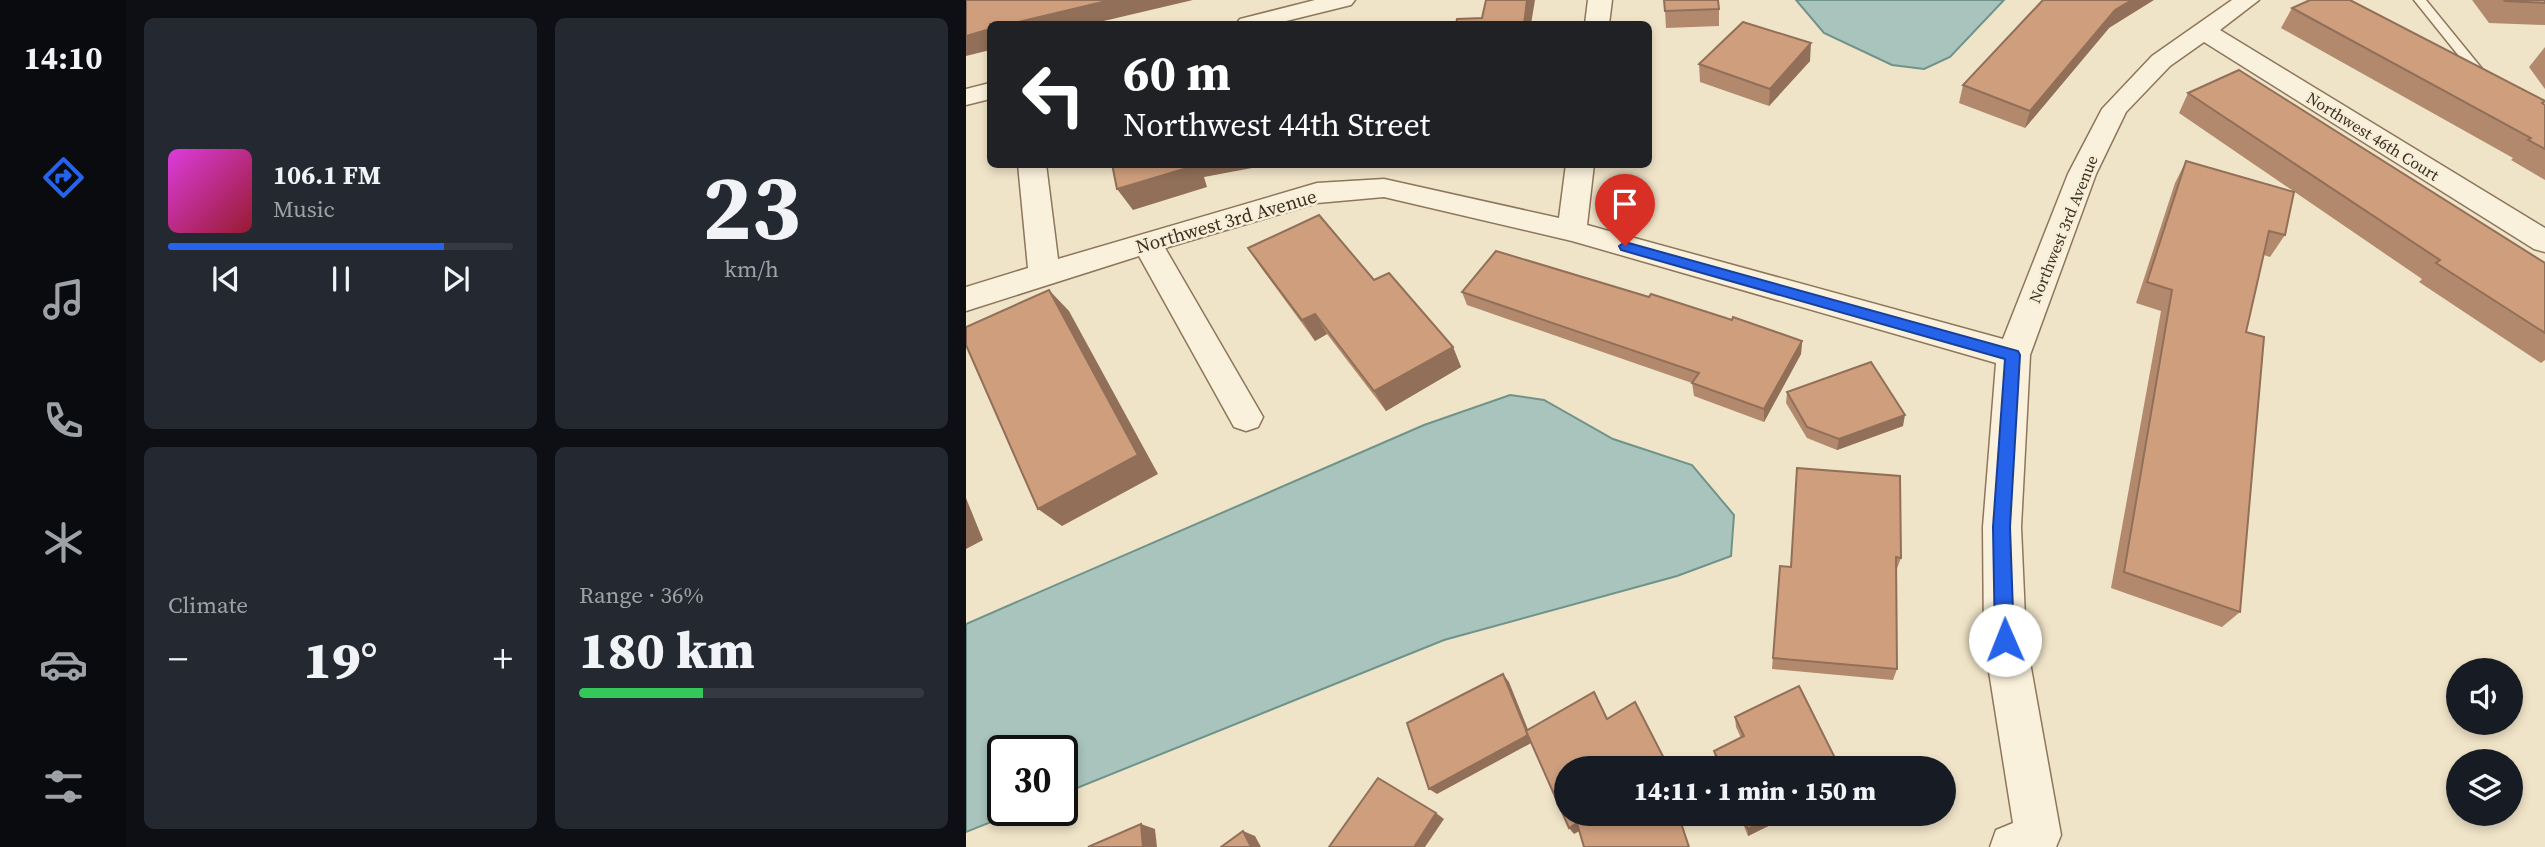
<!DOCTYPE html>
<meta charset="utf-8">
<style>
:root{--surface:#171b24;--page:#242831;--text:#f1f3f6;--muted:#9ea1a6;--line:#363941;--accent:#2563eb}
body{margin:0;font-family:"Source Serif 4",serif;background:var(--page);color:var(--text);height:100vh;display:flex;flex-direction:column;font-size:26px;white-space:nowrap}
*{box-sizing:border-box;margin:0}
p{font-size:23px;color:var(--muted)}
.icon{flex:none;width:38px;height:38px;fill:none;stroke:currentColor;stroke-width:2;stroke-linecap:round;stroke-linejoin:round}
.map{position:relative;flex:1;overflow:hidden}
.sheet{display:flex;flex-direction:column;gap:18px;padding:18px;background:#0d0f14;width:840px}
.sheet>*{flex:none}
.banner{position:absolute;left:21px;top:21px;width:665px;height:147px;border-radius:10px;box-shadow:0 4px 10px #0003;background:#202124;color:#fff;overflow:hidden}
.tools{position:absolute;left:1480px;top:658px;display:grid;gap:14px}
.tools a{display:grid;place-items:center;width:77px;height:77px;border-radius:50%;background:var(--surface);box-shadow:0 4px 10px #0003;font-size:35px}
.speed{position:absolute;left:21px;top:735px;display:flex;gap:14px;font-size:35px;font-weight:700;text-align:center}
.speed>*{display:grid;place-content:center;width:91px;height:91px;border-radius:50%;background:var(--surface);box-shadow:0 4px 10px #0003;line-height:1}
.speed .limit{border:4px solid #111;border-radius:10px;background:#fff;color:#111}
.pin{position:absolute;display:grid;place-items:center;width:60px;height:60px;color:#fff;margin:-72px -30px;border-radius:50% 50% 50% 0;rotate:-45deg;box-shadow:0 0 7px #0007}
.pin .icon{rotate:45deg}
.me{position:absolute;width:77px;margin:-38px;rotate:359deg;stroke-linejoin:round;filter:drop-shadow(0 0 5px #0008)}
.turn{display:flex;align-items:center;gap:24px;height:147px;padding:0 21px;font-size:32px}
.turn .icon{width:91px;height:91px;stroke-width:2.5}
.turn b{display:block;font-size:49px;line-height:60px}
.big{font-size:52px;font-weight:800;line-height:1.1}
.sheet .tile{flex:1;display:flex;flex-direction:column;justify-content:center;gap:10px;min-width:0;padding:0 24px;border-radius:10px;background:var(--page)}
.sheet .dial{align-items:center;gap:0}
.dial b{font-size:91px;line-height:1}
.song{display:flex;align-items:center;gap:21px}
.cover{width:84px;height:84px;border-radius:10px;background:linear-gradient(135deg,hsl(300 70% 55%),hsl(350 70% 35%))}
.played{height:7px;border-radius:4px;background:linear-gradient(90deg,var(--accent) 80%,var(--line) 80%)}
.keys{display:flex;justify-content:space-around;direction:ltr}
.heat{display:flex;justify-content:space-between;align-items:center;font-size:38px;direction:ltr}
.charge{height:10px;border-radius:5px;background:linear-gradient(90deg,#34c759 36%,var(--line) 0)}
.sheet .tiles{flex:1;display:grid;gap:18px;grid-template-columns:repeat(2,1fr)}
.trip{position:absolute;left:588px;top:756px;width:402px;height:70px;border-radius:35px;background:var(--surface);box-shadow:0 4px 10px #0003;font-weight:800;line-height:70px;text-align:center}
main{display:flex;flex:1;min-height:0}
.dock{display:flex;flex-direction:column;width:126px;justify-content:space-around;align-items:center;background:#090b0e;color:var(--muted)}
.dock .icon{width:49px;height:49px}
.dock .current{color:var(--accent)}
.dock b{font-size:32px;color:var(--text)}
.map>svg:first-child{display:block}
</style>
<main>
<nav class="dock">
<b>14:10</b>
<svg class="icon current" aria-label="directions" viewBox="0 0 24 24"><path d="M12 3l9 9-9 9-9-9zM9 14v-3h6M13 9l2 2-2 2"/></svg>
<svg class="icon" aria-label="music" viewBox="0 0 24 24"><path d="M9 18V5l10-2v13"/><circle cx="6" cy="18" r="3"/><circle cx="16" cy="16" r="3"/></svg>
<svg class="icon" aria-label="phone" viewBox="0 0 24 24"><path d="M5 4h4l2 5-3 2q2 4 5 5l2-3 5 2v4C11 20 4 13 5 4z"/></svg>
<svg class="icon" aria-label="climate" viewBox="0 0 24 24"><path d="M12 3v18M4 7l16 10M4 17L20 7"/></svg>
<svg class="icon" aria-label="car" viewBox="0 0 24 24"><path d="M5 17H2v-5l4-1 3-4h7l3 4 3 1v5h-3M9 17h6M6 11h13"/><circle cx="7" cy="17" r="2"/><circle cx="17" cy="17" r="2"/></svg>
<svg class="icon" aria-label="filters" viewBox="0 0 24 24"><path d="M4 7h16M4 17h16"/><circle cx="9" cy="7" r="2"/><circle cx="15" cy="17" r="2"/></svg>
</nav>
<section class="sheet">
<div class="tiles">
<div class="tile">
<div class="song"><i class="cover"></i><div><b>106.1 FM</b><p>Music</p></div></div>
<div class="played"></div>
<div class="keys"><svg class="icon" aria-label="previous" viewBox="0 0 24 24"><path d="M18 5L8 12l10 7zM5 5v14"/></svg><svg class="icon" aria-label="pause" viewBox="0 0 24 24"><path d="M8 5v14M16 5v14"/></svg><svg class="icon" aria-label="next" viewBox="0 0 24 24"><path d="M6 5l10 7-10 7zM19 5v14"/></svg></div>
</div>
<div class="tile dial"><b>23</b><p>km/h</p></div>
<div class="tile"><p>Climate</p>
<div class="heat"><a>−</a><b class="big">19°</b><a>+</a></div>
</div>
<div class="tile"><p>Range · 36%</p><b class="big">180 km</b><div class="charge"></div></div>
</div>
</section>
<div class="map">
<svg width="1579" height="847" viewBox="0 0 1579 847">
<rect width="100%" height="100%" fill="#f0e4c8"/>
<!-- water -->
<g fill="#a9c4bc" stroke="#6f938a" stroke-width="2">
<path d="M 830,0 L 1038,0 L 984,57 L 958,69 L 926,65 L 858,33 Z"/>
<path d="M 544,395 L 578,400 L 647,439 L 726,465 L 768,515 L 765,556 L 711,576 L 478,640 L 96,794 L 96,751 L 37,751 L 37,810 L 55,810 L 0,832 L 0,624 L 458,425 Z"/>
</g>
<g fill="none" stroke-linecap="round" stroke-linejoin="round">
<!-- lane casing -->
<g stroke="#8d765c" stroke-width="3">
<path id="lane" d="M 1448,0 L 1460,0 L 1517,70 L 1527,75 L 1527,81 L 1519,81 L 1509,76 Z"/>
</g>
<!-- street casing -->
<g stroke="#8d765c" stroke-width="3">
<g id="street">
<path d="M 349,0 L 389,0 L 385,5 L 308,24 L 270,24 L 274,19 Z"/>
<path d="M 622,0 L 646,0 L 643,24 L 619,24 Z"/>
<path d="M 1266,0 L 1293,0 L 1254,30 L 1579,228 L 1579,252 L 1568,249 L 1238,42 L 1204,66 L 1160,112 L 1130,174 L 1064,355 L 1055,527 L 1060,640 L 1095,835 L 1090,847 L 1024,847 L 1030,830 L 1047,823 L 1018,640 L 1017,527 L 1030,363 L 606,241 L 418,197 L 351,203 L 199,248 L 297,417 L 292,427 L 280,431 L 268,427 L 173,256 L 0,311 L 0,287 L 62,268 L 52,164 L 80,164 L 92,259 L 351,183 L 418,179 L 593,218 L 600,164 L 628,164 L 621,225 L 1037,339 L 1102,174 L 1136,109 L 1186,56 Z"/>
<path d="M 24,83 L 24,99 L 0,105 L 0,89 Z"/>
</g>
</g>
<!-- lane -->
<use href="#lane" fill="#faf1dc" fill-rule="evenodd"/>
<!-- street -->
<use href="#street" fill="#faf1dc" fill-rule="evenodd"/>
</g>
<!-- wall -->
<g fill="#b2896c">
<path d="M 1506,0 L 1579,0 L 1579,25 L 1523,23 Z"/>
<path d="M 1326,8 L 1579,102 L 1577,104 L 1579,105 L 1579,180 L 1545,160 L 1547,158 L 1315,28 Z"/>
<path d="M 753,9 L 753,26 L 700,28 L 699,11 Z"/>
<path d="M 1143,28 L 1059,128 L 993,103 L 997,85 Z"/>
<path d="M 1579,47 L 1579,89 L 1563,67 Z"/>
<path d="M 844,61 L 803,106 L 734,82 L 733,64 Z"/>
<path d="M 1222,93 L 1579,263 L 1579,360 L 1575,363 L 1453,282 L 1456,279 L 1213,113 Z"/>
<path d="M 1220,161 L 1319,235 L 1304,257 L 1298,255 L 1280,332 L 1274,612 L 1256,627 L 1145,588 L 1195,311 L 1170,303 L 1209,183 Z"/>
<path d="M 282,248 L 408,280 L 487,347 L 495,367 L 420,411 L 361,334 L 349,341 L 296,269 Z"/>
<path d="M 496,292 L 683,297 L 836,341 L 835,354 L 798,422 L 728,396 L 726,383 L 501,305 Z"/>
<path d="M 821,392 L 937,426 L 871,450 L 841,438 L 820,403 Z"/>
<path d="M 831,468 L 935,558 L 930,571 L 931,669 L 927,680 L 806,669 L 814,566 L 825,567 Z"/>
<path d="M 769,717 L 874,768 L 753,768 L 749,760 L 748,751 L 775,738 L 770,727 Z"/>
<path d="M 773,814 L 827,814 L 782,836 Z"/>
</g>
<!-- shaded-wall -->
<g fill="#916f58">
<path d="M 145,0 L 227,0 L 125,24 L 44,24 Z"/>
<path d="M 561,0 L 569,0 L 565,24 L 558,24 Z"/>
<path d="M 1166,0 L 1188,0 L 1143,28 L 1059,128 L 1064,111 L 1149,10 Z"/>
<path d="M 24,29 L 24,50 L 0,56 L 0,36 Z"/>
<path d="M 845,43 L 844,61 L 803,106 L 804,89 Z"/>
<path d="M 227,164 L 307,164 L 238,177 L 241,187 L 167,210 L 151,189 Z"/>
<path d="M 83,290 L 103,311 L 192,474 L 96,526 L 72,509 Z"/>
<path d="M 349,314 L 361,334 L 349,341 L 336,320 Z"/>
<path d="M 836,341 L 835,354 L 798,422 L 798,409 Z"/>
<path d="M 487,347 L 495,367 L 420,411 L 408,391 Z"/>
<path d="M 939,415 L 937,426 L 871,450 L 873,439 Z"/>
<path d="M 0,498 L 17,540 L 0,549 Z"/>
<path d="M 537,674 L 543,682 L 567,742 L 471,794 L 463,789 Z"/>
<path d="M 470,813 L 478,819 L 459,847 L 448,847 Z"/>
<path d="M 813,814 L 827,814 L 782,836 L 782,829 Z"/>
<path d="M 611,823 L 617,829 L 608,834 L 603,828 Z"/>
<path d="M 175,824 L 189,829 L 191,847 L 177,847 Z"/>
<path d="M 277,831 L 289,836 L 295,847 L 285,847 Z"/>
</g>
<!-- building -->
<g fill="#cf9f7d" stroke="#916f58" stroke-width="2">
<path d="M 0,0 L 145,0 L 44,24 L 24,24 L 24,29 L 0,36 Z"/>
<path d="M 520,0 L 561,0 L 558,24 L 490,24 L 491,19 L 516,18 Z"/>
<path d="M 698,0 L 752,0 L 753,9 L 699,11 Z"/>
<path d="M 1077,0 L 1166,0 L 1149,10 L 1064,111 L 997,85 Z"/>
<path d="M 1344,0 L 1384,0 L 1579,101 L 1576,103 L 1579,105 L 1579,149 L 1562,140 L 1565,138 L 1326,8 Z"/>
<path d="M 1538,0 L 1579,0 L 1579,3 L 1539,1 Z"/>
<path d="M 777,22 L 845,43 L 804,89 L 733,64 Z"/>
<path d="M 1273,70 L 1579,263 L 1579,333 L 1470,263 L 1474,260 L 1222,93 Z"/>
<path d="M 1220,161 L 1328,192 L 1319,235 L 1303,231 L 1280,332 L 1298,337 L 1274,612 L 1158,572 L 1206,290 L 1181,282 Z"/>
<path d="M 146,164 L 227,164 L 228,166 L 151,189 Z"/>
<path d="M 353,215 L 408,280 L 423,273 L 487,347 L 408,391 L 349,314 L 336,320 L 282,248 Z"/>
<path d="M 530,251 L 683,297 L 685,294 L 766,320 L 767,317 L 836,341 L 798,409 L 726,383 L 733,373 L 496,292 Z"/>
<path d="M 83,290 L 172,455 L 72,509 L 0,345 L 0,327 Z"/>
<path d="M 905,362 L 939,415 L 873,439 L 841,427 L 821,392 Z"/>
<path d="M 831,468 L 934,476 L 935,558 L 930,557 L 931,669 L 807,658 L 814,566 L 825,567 Z"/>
<path d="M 537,674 L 562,735 L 463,789 L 441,723 Z"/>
<path d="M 833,686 L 874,768 L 756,768 L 748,751 L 778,736 L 769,717 Z"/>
<path d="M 628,692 L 641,719 L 669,702 L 703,768 L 600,768 L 600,814 L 712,814 L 723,847 L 618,847 L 611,823 L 603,828 L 560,731 Z"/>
<path d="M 412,778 L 470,813 L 448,847 L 363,847 Z"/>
<path d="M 775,814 L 813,814 L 782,829 Z"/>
<path d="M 175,824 L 177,847 L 122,847 Z"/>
<path d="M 277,831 L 285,847 L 255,847 Z"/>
</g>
<!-- route -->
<path fill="#2563eb" stroke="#184099" stroke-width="2" d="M 659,242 L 1052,351 L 1054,355 L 1044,527 L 1048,640 L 1045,646 L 1039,649 L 1032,646 L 1029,640 L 1027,527 L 1039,359 L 655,250 L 653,246 Z"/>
<g text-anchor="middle" stroke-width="5" stroke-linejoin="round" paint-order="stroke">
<!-- far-street labels -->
<g font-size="16" fill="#3d2e20" stroke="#f7eed8">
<text transform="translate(1407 136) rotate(32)" y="6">Northwest 46th Court</text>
<text transform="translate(1097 229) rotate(-68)" y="6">Northwest 3rd Avenue</text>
</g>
<!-- street labels -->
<g font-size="19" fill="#3d2e20" stroke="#f7eed8">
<text transform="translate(260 221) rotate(-16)" y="7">Northwest 3rd Avenue</text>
</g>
</g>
</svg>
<div class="tools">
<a><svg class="icon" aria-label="sound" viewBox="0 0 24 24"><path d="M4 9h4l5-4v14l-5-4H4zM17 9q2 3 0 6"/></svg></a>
<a><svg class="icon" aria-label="layers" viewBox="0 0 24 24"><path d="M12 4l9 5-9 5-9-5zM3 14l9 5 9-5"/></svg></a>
</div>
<div class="speed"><div class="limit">30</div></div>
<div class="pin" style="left:659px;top:246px;background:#d93025"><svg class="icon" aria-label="arrive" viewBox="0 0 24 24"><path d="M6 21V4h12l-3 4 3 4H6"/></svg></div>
<svg class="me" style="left:1039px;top:640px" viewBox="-20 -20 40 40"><circle r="19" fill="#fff"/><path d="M0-13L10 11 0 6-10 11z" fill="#2563eb"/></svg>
<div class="trip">14:11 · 1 min · 150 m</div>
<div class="banner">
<div class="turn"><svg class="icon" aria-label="left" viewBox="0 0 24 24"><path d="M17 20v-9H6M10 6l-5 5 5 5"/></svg><div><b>60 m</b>Northwest 44th Street</div></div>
</div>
</div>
</main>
